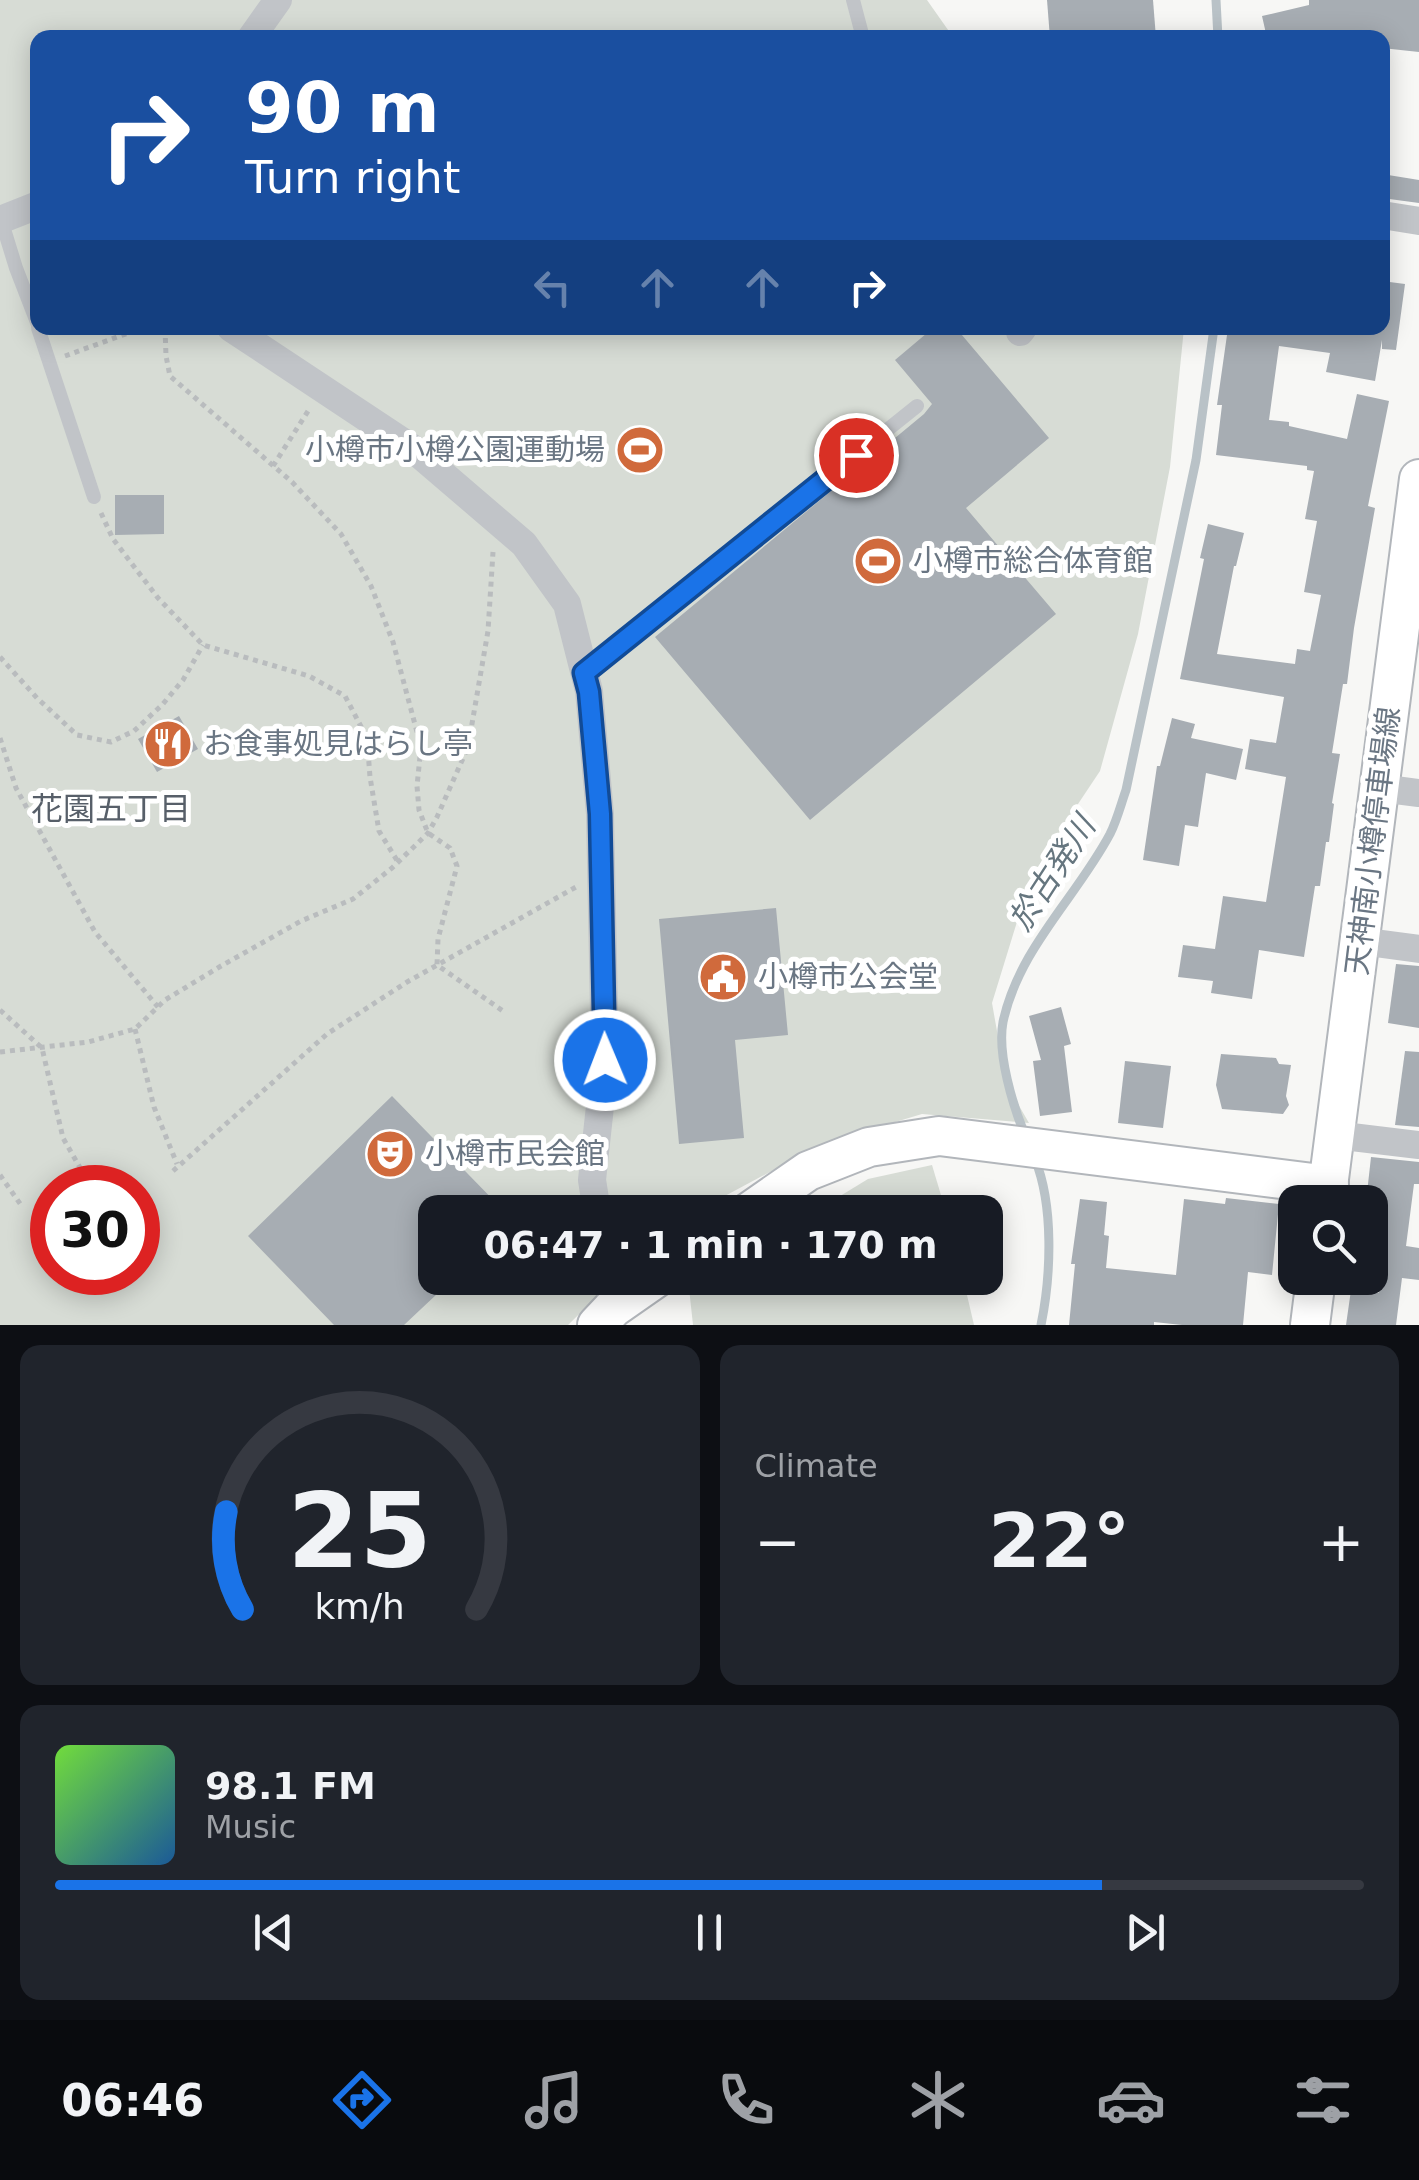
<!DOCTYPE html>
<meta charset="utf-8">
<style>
:root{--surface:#171b24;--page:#20242c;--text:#f1f3f6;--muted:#9ea1a6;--line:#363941;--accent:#1a73e8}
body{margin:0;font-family:"DejaVu Sans","Noto Sans JP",sans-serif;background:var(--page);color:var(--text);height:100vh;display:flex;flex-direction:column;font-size:38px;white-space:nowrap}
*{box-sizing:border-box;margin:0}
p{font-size:32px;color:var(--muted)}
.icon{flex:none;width:55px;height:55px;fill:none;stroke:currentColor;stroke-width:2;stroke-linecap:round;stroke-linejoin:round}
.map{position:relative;height:1325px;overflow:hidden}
.sheet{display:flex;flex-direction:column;gap:20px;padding:20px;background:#0d0f14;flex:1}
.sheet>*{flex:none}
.guide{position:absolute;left:30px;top:30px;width:1360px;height:305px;border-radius:20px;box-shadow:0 5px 25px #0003;background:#1a4fa0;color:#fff;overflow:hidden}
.controls{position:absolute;left:1278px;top:1185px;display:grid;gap:20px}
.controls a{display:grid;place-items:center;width:110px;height:110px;border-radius:20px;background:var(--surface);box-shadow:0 5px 25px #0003;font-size:50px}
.speed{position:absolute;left:30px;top:1165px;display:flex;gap:20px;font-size:50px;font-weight:700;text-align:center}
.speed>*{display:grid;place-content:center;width:130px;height:130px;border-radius:50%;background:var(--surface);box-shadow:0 5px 25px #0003;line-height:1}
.speed .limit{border:15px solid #d22;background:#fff;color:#111}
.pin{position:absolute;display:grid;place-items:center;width:85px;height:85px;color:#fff;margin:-42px;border:5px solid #fff;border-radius:50%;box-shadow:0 2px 10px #0007}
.me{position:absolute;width:110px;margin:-55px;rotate:359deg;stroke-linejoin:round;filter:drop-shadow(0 0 8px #0008)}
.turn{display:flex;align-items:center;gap:35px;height:210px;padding:0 50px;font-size:45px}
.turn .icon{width:130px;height:130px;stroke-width:2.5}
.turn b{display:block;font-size:70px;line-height:85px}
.lanes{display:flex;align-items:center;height:95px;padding:0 50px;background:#0003;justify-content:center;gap:50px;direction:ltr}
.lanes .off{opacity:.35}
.big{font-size:75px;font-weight:700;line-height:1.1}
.sheet .tile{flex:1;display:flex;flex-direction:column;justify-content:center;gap:15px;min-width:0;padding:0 35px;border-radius:20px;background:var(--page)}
.sheet .dial{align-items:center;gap:0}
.dial svg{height:260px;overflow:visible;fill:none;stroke:var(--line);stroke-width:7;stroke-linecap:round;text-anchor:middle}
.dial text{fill:var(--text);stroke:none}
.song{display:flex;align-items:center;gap:30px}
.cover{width:120px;height:120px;border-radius:15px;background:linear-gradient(135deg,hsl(100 70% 55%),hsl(210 70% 35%))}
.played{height:10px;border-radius:5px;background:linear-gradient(90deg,var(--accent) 80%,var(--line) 80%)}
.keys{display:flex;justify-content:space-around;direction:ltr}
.heat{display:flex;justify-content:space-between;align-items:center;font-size:55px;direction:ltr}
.sheet .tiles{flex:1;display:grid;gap:20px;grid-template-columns:1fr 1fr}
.tile:last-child{grid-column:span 2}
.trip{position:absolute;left:418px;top:1195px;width:585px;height:100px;border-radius:20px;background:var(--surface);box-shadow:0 5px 25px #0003;font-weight:700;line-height:100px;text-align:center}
.menu{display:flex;height:160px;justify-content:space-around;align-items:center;background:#090b0e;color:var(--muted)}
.menu .icon{width:70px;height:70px}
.menu .active{color:var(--accent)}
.menu b{font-size:45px;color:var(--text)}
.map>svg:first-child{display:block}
</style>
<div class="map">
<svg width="1419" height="1325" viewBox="0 0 1419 1325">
<rect width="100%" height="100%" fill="#f7f7f5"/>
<!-- green -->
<g fill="#d7dcd5" fill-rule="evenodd">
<path d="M 0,0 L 927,0 L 953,37 L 38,38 L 38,328 L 1184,328 L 1170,467 L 1138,634 L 1100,771 L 1044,855 L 1020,912 L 992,1003 L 1000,1048 L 1018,1104 L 1029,1123 L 922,1114 L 822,1144 L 695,1212 L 435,1212 L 435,1278 L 616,1278 L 568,1325 L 0,1325 ZM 52,1188 L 138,1188 L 138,1272 L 52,1272 Z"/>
<path d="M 932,1165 L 946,1212 L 814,1212 L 868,1179 Z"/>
<path d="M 707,1278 L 963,1278 L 974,1325 L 693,1325 L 689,1288 Z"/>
</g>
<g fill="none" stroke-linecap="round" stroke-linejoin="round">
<!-- stream -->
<g stroke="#b9c2c7" stroke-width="9">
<path d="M 1216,0 L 1218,38"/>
<path d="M 1025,1135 C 1013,1106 997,1054 1003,1022 C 1019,948 1076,898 1110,834 C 1117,820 1121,804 1126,790 L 1196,460 L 1214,328"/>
<path d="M 1035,1159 C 1054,1206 1051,1276 1041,1325"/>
</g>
</g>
<!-- building -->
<g fill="#a7adb3">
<path d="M 1047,0 L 1153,0 L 1156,38 L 1050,38 Z"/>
<path d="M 1309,0 L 1419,0 L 1419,52 L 1382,48 L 1382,38 L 1267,38 L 1262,16 L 1309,5 Z"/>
<path d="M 1382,174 L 1419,180 L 1419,203 L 1382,198 Z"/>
<path d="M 1382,281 L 1405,284 L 1396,350 L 1382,349 L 1382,340 L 1375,381 L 1326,372 L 1330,353 L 1279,346 L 1269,420 L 1289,422 L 1289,426 L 1347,439 L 1357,394 L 1389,401 L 1368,506 L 1375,508 L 1354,628 L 1347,684 L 1343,684 L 1332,753 L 1340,754 L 1332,803 L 1334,804 L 1329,842 L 1326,842 L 1320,886 L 1315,886 L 1304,957 L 1259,950 L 1252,999 L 1211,993 L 1213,981 L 1178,977 L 1183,945 L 1215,949 L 1223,896 L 1266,902 L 1286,777 L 1245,769 L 1250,739 L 1276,743 L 1284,697 L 1180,679 L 1204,559 L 1200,558 L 1208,524 L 1244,533 L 1236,566 L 1234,566 L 1217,654 L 1295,664 L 1297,649 L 1310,651 L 1321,595 L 1304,592 L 1317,521 L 1305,519 L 1314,471 L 1307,470 L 1307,466 L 1216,455 L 1222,405 L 1217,405 L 1228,328 L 1382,328 Z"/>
<path d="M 933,328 L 956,328 L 1049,438 L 966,508 L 1056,614 L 810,820 L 655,637 L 924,414 L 932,404 L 895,360 Z"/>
<path d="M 115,495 L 164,495 L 164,534 L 115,535 Z"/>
<path d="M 179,716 L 198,749 L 157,772 L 138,739 Z"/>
<path d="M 1172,718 L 1195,724 L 1191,738 L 1243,749 L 1236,780 L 1206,773 L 1198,827 L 1185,825 L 1179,866 L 1143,860 L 1157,766 L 1160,766 Z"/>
<path d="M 776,908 L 788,1035 L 735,1040 L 744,1138 L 679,1144 L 659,919 Z"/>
<path d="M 1396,964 L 1419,966 L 1419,1028 L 1388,1023 Z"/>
<path d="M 1061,1007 L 1071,1044 L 1064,1046 L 1072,1112 L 1040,1116 L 1033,1061 L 1041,1060 L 1029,1016 Z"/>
<path d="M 1405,1051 L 1419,1052 L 1419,1127 L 1395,1125 Z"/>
<path d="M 1221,1054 L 1276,1058 L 1279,1064 L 1291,1065 L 1286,1096 L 1289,1105 L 1283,1114 L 1222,1109 L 1216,1085 Z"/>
<path d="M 1125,1061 L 1171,1066 L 1163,1128 L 1118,1123 Z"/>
<path d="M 392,1096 L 505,1212 L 435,1212 L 435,1278 L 454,1278 L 404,1325 L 334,1325 L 248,1236 Z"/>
<path d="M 1371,1157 L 1419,1162 L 1419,1184 L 1414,1184 L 1406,1246 L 1419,1248 L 1419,1280 L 1402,1278 L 1396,1325 L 1346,1325 L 1351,1290 L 1379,1293 L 1386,1230 L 1370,1228 L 1370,1202 L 1366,1202 Z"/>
<path d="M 1226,1198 L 1279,1204 L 1272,1275 L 1248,1272 L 1243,1325 L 1182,1325 L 1154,1322 L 1154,1325 L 1069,1325 L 1075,1264 L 1071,1264 L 1080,1199 L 1107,1202 L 1104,1235 L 1109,1236 L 1106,1268 L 1176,1275 L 1184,1199 L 1225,1204 Z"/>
</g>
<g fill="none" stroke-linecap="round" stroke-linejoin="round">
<!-- secondary casing -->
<g stroke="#b2b6bb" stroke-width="42">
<g id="secondary">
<path d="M 1326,1202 L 1419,479"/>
<path d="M 749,1212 L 808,1171 L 869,1147 L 939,1136 L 1329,1185"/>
<path d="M 597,1325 L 613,1308 L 656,1278"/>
<path d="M 1310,1325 L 1316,1278"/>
</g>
</g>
<!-- path -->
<g stroke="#b9bcbe" stroke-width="5" stroke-dasharray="5 5" stroke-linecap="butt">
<path d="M 165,328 L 166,356 L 170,376 L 292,482 L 341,534 L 371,586 L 393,642 L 421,747 L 417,786 L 419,810 L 428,833 L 450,848 L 457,866 L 438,939 L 437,965 L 503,1011"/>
<path d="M 65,356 L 142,328"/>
<path d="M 273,466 L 310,408"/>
<path d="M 101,513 L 113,539 L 158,598 L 203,645 L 309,676 L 345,696 L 367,738 L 370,777 L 379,831 L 398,862"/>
<path d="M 0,657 L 37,698 L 77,735 L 111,742 L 134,731 L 162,705 L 183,680 L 203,645"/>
<path d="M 0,738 L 16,788 L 95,932 L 158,1007"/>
<path d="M 0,1010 L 42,1048 L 63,1138 L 90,1185"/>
<path d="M 135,1029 L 154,1107 L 177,1164"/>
<path d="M 0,1052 L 88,1042 L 135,1029 L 165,1000 L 221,966 L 301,921 L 353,899 L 392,868 L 428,833 L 437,817 L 468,747 L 488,631 L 493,552"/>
<path d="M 173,1171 L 327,1034 L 407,982 L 576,887"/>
<path d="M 0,1175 L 21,1205"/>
</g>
<!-- lane -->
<g stroke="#c1c4c8" stroke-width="14">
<path d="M 853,0 L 863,38"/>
<path d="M 4,229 L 16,268 L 38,325"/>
<path d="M 38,328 L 94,497"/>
<path d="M 584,673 L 917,406"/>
</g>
<!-- street -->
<g stroke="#c1c4c8" stroke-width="28">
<path d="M 251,38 L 278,0"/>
<path d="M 1382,215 L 1419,221"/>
<path d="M 0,220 L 38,205"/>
<path d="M 231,328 L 412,448 L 524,544 L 567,604 L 589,691 L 600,814 L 605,1060 L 592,1180 L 597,1212"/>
<path d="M 1020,332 L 1023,328"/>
<path d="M 1380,788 L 1419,793"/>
<path d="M 1360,941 L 1419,949"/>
<path d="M 1335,1135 L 1419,1145"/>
<path d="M 608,1278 L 613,1308"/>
</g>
<!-- secondary -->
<use href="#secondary" stroke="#fff" stroke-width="38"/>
</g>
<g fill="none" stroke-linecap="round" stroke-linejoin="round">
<!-- route casing -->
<g stroke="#114b97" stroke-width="25">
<path id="route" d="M 605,1060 L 600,814 L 589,692 L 584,673 L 856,455"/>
</g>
<!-- route -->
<use href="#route" stroke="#1a73e8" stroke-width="18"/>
</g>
<!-- icons -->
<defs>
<g id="stadium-disc" transform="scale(2.5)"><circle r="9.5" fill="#d06a3c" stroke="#fff"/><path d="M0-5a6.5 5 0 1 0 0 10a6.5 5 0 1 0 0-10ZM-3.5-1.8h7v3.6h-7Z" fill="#fff"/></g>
<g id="restaurant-disc" transform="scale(2.5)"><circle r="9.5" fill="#d06a3c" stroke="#fff"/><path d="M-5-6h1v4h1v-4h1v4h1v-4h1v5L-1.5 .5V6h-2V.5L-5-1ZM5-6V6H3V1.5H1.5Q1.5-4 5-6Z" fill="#fff"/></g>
<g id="civic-disc" transform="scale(2.5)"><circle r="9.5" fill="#d06a3c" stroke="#fff"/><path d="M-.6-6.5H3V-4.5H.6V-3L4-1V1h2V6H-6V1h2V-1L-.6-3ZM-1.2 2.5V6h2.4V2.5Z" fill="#fff"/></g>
<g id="theatre-disc" transform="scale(2.5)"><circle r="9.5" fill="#d06a3c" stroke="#fff"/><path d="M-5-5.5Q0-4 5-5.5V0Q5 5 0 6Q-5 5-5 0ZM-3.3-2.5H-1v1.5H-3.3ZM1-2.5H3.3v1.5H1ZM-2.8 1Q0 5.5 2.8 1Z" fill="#fff"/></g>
</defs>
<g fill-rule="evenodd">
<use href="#stadium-disc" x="640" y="450"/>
<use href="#stadium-disc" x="878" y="561"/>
<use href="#restaurant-disc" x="168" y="744"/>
<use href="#civic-disc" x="723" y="977"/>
<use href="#theatre-disc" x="390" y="1154"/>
</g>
<g text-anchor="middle" stroke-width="10" stroke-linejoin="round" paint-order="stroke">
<!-- poi labels -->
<g font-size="30" fill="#6a7683" stroke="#fff" text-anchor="start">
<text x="605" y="460" text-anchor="end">小樽市小樽公園運動場</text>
<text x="913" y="571">小樽市総合体育館</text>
<text x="203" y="754">お食事処見はらし亭</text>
<text x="758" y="987">小樽市公会堂</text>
<text x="425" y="1164">小樽市民会館</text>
</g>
<!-- street labels -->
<g font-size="30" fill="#6a7683" stroke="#fff">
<text transform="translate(1373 841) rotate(-83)" y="10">天神南小樽停車場線</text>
</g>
<!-- neighbourhood labels -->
<g font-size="32" fill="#575f69" stroke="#fff">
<text x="111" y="820">花園五丁目</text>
</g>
<!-- water labels -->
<g font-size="32" font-style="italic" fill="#66767f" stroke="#fff">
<text transform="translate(1052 873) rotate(-57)" y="11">於古発川</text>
</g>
</g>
</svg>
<div class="controls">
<a><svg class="icon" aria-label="search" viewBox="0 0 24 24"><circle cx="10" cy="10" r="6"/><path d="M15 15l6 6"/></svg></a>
</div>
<div class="speed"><div class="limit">30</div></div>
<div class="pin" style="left:856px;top:455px;background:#d93025"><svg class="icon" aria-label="arrive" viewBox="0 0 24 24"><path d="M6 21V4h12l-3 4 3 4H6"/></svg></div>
<svg class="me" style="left:605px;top:1060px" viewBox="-20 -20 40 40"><circle r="17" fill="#1a73e8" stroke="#fff" stroke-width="3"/><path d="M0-11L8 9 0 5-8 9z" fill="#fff"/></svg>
<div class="trip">06:47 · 1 min · 170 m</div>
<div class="guide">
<div class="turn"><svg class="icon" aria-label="right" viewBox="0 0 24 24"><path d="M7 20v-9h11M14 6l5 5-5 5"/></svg><div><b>90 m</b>Turn right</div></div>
<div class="lanes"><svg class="icon off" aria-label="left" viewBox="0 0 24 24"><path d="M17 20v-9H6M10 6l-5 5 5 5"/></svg><svg class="icon off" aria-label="ahead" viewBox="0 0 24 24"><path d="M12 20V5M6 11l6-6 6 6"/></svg><svg class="icon off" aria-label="ahead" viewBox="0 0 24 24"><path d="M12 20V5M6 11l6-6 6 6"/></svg><svg class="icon" aria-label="right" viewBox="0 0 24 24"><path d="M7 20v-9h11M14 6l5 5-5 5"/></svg></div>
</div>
</div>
<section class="sheet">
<div class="tiles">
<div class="tile dial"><svg viewBox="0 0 100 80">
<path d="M14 69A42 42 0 1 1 86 69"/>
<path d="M14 69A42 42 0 0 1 9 39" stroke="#1a73e8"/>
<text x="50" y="56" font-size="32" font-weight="700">25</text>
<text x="50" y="72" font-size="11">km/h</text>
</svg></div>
<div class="tile"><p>Climate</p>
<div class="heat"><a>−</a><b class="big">22°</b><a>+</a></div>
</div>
<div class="tile">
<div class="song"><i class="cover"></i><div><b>98.1 FM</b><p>Music</p></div></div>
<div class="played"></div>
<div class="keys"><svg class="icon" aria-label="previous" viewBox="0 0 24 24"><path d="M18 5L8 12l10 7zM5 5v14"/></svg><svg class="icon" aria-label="pause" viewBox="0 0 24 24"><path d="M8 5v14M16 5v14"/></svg><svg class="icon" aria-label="next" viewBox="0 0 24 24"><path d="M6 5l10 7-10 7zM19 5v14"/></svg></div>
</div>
</div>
</section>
<nav class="menu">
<b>06:46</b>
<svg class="icon active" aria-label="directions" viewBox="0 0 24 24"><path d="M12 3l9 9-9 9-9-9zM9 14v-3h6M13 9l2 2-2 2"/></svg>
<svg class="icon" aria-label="music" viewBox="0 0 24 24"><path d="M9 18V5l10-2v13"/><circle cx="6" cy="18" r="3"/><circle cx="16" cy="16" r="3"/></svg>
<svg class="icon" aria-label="phone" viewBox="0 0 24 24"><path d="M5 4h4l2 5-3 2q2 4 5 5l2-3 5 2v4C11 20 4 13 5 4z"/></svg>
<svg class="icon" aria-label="climate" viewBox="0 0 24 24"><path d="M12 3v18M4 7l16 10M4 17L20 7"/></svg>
<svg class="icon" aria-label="car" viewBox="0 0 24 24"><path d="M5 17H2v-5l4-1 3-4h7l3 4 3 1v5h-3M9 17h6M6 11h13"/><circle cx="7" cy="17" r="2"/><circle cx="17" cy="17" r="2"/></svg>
<svg class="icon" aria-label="filters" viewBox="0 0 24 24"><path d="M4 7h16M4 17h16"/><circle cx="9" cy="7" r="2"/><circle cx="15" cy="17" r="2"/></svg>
</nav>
